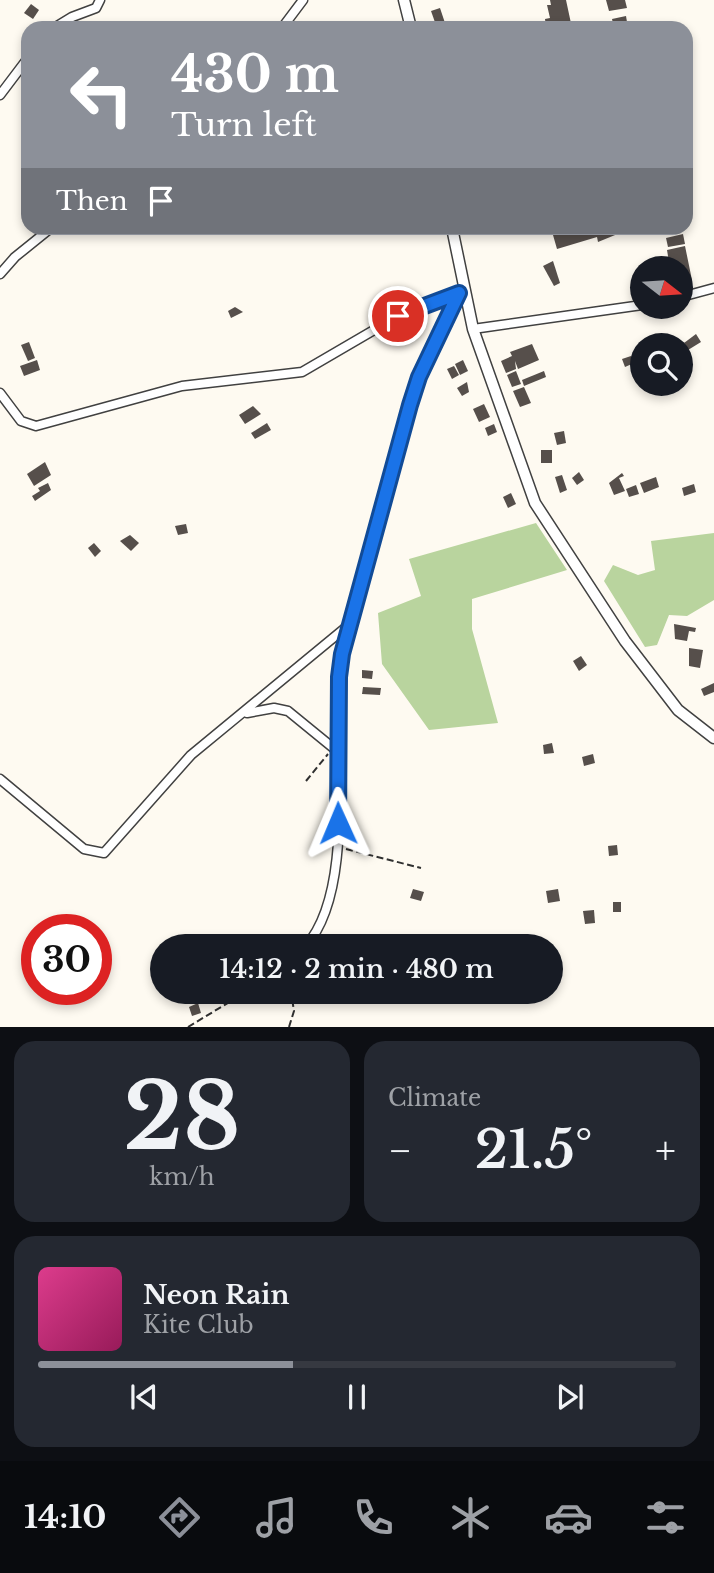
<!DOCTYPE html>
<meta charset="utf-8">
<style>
:root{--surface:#171b24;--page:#242831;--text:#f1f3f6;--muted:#9ea1a6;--line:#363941;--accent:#8c9099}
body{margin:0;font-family:"Libre Baskerville",serif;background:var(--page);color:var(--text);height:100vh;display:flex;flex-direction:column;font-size:26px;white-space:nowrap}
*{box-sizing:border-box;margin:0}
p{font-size:23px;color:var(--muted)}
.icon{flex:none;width:38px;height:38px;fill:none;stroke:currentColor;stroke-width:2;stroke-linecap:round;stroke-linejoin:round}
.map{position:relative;height:1027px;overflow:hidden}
.panel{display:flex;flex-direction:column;gap:14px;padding:14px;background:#0d0f14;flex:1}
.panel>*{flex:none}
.top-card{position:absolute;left:21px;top:21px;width:672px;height:214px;border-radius:21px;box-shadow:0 4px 10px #0003;background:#8c9099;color:#fff;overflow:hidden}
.needle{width:46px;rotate:107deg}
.tools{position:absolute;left:630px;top:256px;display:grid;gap:14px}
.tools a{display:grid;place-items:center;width:63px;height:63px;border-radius:50%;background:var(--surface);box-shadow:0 4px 10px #0003;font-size:35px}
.speed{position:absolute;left:21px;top:914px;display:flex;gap:14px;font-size:35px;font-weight:700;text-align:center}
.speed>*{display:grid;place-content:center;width:91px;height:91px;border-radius:50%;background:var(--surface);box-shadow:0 4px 10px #0003;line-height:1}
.speed .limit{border:10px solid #d22;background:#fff;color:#111}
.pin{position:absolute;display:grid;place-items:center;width:60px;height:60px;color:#fff;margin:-30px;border:4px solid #fff;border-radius:50%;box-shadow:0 2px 7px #0007}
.me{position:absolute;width:77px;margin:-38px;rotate:359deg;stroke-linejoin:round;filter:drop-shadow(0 0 5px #0008)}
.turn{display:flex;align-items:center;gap:24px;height:147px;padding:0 35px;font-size:32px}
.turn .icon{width:91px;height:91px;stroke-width:2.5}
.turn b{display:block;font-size:49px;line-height:60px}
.then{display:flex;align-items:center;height:66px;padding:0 35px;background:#0003;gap:14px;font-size:26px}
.big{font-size:52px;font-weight:600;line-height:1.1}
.panel .widget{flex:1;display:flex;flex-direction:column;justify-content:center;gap:10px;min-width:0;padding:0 24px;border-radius:21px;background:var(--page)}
.panel .dial{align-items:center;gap:0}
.dial b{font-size:91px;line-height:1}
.song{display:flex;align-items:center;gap:21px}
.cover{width:84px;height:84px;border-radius:10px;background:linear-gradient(135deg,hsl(330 70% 55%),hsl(330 70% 35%))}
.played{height:7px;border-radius:4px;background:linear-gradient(90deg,var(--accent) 40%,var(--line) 40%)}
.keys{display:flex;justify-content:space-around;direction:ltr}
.heat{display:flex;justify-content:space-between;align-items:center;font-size:38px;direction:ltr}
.panel .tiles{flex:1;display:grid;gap:14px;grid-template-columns:1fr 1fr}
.widget:last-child{grid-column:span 2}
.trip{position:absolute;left:150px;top:934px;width:413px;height:70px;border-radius:35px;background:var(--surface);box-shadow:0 4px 10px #0003;font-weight:600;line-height:70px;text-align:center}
.tabs{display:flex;height:112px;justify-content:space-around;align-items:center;background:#090b0e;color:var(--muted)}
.tabs .icon{width:49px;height:49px}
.tabs .active{color:var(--accent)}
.tabs b{font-size:32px;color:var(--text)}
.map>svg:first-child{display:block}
</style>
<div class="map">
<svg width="714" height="1027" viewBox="0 0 714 1027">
<rect width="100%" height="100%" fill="#fefaf1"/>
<!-- forest -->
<g fill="#b9d49e">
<path d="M 536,523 L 567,570 L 472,599 L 472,629 L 498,723 L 429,730 L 382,664 L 378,613 L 421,596 L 409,559 Z"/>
<path d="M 714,533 L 714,600 L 687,616 L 669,615 L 657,645 L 645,647 L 604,581 L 613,565 L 638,575 L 655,570 L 651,541 Z"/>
</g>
<!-- building -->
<g fill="#564f4b">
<path d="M 550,0 L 566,0 L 572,28 L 546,27 L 545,19 L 550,18 L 547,5 L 551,5 Z"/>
<path d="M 606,0 L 625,0 L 627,8 L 609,11 Z"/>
<path d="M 31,4 L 39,10 L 33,19 L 24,13 Z"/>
<path d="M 440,8 L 446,26 L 437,28 L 431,11 Z"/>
<path d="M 626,16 L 628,28 L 614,28 L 612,19 Z"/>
<path d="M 571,228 L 618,228 L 620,233 L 598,242 L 597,237 L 557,249 L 553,235 Z"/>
<path d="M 683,234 L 685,244 L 668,247 L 666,238 Z"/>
<path d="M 685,246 L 692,280 L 681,282 L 681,268 L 670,268 L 667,250 Z"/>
<path d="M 553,261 L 560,283 L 554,286 L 543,266 Z"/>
<path d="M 235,307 L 243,312 L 231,318 L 228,311 Z"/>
<path d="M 696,334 L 701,342 L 688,350 L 684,343 Z"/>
<path d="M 29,342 L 35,358 L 28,361 L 21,345 Z"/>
<path d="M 532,344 L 539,360 L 518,369 L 515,361 L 516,369 L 506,373 L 501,361 L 512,356 L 510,352 Z"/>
<path d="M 642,349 L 642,362 L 637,364 L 633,355 Z"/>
<path d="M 631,356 L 634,363 L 625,367 L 622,359 Z"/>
<path d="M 37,360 L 40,370 L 24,376 L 20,366 Z"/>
<path d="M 463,360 L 468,371 L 460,375 L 455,364 Z"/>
<path d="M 454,366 L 459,375 L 452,379 L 447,369 Z"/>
<path d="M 516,371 L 521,384 L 512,387 L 507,375 Z"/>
<path d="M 544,371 L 546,377 L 524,386 L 522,380 Z"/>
<path d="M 467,382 L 469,392 L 462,396 L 457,388 Z"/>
<path d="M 524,387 L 531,403 L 520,407 L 513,391 Z"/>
<path d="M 484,404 L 490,417 L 479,422 L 473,409 Z"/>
<path d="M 253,406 L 261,414 L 245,424 L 239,415 Z"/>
<path d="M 267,423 L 271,430 L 255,439 L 251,433 Z"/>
<path d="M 494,424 L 497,432 L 488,436 L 485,428 Z"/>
<path d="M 564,431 L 566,443 L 557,445 L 554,433 Z"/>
<rect x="541" y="450" width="11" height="13"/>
<path d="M 45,462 L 51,475 L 34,486 L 27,474 Z"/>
<path d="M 579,472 L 584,480 L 577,485 L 572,478 Z"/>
<path d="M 622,473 L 624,476 L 619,478 L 625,491 L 614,495 L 609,483 Z"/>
<path d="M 562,475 L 567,490 L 560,493 L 555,477 Z"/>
<path d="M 656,477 L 659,487 L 644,493 L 640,483 Z"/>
<path d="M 48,483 L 51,490 L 35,501 L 32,496 L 40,491 L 38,488 Z"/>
<path d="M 694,484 L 696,492 L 684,496 L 682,488 Z"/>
<path d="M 636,485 L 639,494 L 629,497 L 626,489 Z"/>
<path d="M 511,493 L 516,504 L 508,508 L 503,497 Z"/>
<path d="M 186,524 L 188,533 L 178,535 L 175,526 Z"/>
<path d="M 130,535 L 139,543 L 131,551 L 120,541 Z"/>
<path d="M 94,543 L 101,551 L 95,557 L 88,548 Z"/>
<path d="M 674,624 L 696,628 L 695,632 L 689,631 L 687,641 L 675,639 Z"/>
<path d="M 689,648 L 703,650 L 700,668 L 689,666 Z"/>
<path d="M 581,656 L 587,665 L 579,671 L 573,661 Z"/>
<path d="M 362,670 L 373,671 L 372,679 L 362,678 Z"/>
<path d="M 714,683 L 714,692 L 704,696 L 701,689 Z"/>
<path d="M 363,687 L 381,688 L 380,695 L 362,694 Z"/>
<path d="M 552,743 L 554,753 L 544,754 L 543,745 Z"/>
<path d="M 593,754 L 595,763 L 584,766 L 582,757 Z"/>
<path d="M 617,845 L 618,855 L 609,856 L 608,846 Z"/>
<path d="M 413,889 L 424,892 L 421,901 L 410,898 Z"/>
<path d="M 558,889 L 560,901 L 548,903 L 546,891 Z"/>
<rect x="613" y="902" width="8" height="10"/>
<path d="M 594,910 L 595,923 L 585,924 L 583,911 Z"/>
<path d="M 198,1003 L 201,1013 L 192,1016 L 189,1007 Z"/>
</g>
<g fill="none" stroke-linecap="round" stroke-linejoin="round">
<!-- minor casing -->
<g stroke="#414141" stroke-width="11">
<g id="minor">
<path d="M 54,28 L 72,17 L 96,8 L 100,0"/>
<path d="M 282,28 L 303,0"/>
<path d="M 0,95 L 28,58"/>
<path d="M 0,274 L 15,257 L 51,228"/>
<path d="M 681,297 L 714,288"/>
<path d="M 473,329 L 642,305"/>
<path d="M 0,393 L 21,421 L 36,426 L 182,386 L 302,372 L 398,316 L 459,293"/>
<path d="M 247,713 L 274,708 L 288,711 L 337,751"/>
<path d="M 0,779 L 84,849 L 104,853 L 191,755 L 350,624"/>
<path d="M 305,947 C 357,890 333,747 339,672 C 343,632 360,592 371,554 C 387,498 396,440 416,385 C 428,353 446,324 459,293"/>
</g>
</g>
<!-- tertiary casing -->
<g stroke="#414141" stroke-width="13">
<g id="tertiary">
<path d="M 404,0 L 411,28"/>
<path d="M 452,228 L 473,329 L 535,503 L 625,641 L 678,710 L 714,738"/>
</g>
</g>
<!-- path -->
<g stroke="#303030" stroke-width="2" stroke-dasharray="7 3.5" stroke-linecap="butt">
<path d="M 306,781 L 328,754"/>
<path d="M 346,849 L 421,868"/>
<path d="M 188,1027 L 246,992"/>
<path d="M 289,1027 L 294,1011 L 291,992"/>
</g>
<!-- minor -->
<use href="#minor" stroke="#fff" stroke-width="8"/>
<!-- tertiary -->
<use href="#tertiary" stroke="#fff" stroke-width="10"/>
</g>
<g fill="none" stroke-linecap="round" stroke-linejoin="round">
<!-- route casing -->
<g stroke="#114b97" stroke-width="18">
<path id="route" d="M 338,823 L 339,677 L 342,654 L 410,405 L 419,377 L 459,293 L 398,316"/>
</g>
<!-- route -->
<use href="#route" stroke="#1a73e8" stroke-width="12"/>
</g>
</svg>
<div class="tools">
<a><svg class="needle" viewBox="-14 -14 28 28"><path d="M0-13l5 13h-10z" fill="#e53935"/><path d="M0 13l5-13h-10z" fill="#9ea1a6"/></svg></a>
<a><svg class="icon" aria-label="search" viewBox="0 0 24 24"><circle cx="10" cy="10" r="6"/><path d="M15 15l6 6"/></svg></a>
</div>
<div class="speed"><div class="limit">30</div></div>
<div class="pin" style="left:398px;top:316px;background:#d93025"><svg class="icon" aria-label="arrive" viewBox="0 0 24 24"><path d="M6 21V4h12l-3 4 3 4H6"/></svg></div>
<svg class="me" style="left:338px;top:823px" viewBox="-20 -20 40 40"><path d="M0-17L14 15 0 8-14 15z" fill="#1a73e8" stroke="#fff" stroke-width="4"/></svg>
<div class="trip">14:12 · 2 min · 480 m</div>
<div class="top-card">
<div class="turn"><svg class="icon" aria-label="left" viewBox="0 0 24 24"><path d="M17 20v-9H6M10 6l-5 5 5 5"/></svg><div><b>430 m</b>Turn left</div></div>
<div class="then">Then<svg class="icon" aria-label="arrive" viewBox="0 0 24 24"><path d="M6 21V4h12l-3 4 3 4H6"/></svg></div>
</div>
</div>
<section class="panel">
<div class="tiles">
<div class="widget dial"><b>28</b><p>km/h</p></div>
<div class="widget"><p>Climate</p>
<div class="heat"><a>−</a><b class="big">21.5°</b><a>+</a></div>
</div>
<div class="widget">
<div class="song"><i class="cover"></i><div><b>Neon Rain</b><p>Kite Club</p></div></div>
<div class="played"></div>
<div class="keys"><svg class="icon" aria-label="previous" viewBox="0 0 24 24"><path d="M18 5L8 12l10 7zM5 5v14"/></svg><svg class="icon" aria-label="pause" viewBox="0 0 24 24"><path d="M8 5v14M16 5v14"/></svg><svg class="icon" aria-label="next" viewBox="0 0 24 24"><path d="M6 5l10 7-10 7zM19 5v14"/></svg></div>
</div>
</div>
</section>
<nav class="tabs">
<b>14:10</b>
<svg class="icon active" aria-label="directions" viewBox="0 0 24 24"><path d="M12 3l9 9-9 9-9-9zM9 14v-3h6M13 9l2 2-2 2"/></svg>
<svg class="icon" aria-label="music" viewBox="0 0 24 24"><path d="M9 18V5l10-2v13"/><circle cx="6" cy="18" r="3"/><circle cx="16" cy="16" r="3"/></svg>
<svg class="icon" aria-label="phone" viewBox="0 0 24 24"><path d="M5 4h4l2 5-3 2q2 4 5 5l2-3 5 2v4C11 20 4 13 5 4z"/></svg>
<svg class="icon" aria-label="climate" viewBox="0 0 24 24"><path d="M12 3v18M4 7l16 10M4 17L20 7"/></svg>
<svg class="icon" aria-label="car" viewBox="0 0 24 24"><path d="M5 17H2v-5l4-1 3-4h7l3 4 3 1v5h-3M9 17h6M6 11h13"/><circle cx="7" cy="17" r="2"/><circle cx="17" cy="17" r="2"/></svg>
<svg class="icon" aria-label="filters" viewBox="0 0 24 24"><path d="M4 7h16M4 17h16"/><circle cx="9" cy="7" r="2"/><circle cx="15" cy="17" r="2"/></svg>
</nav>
